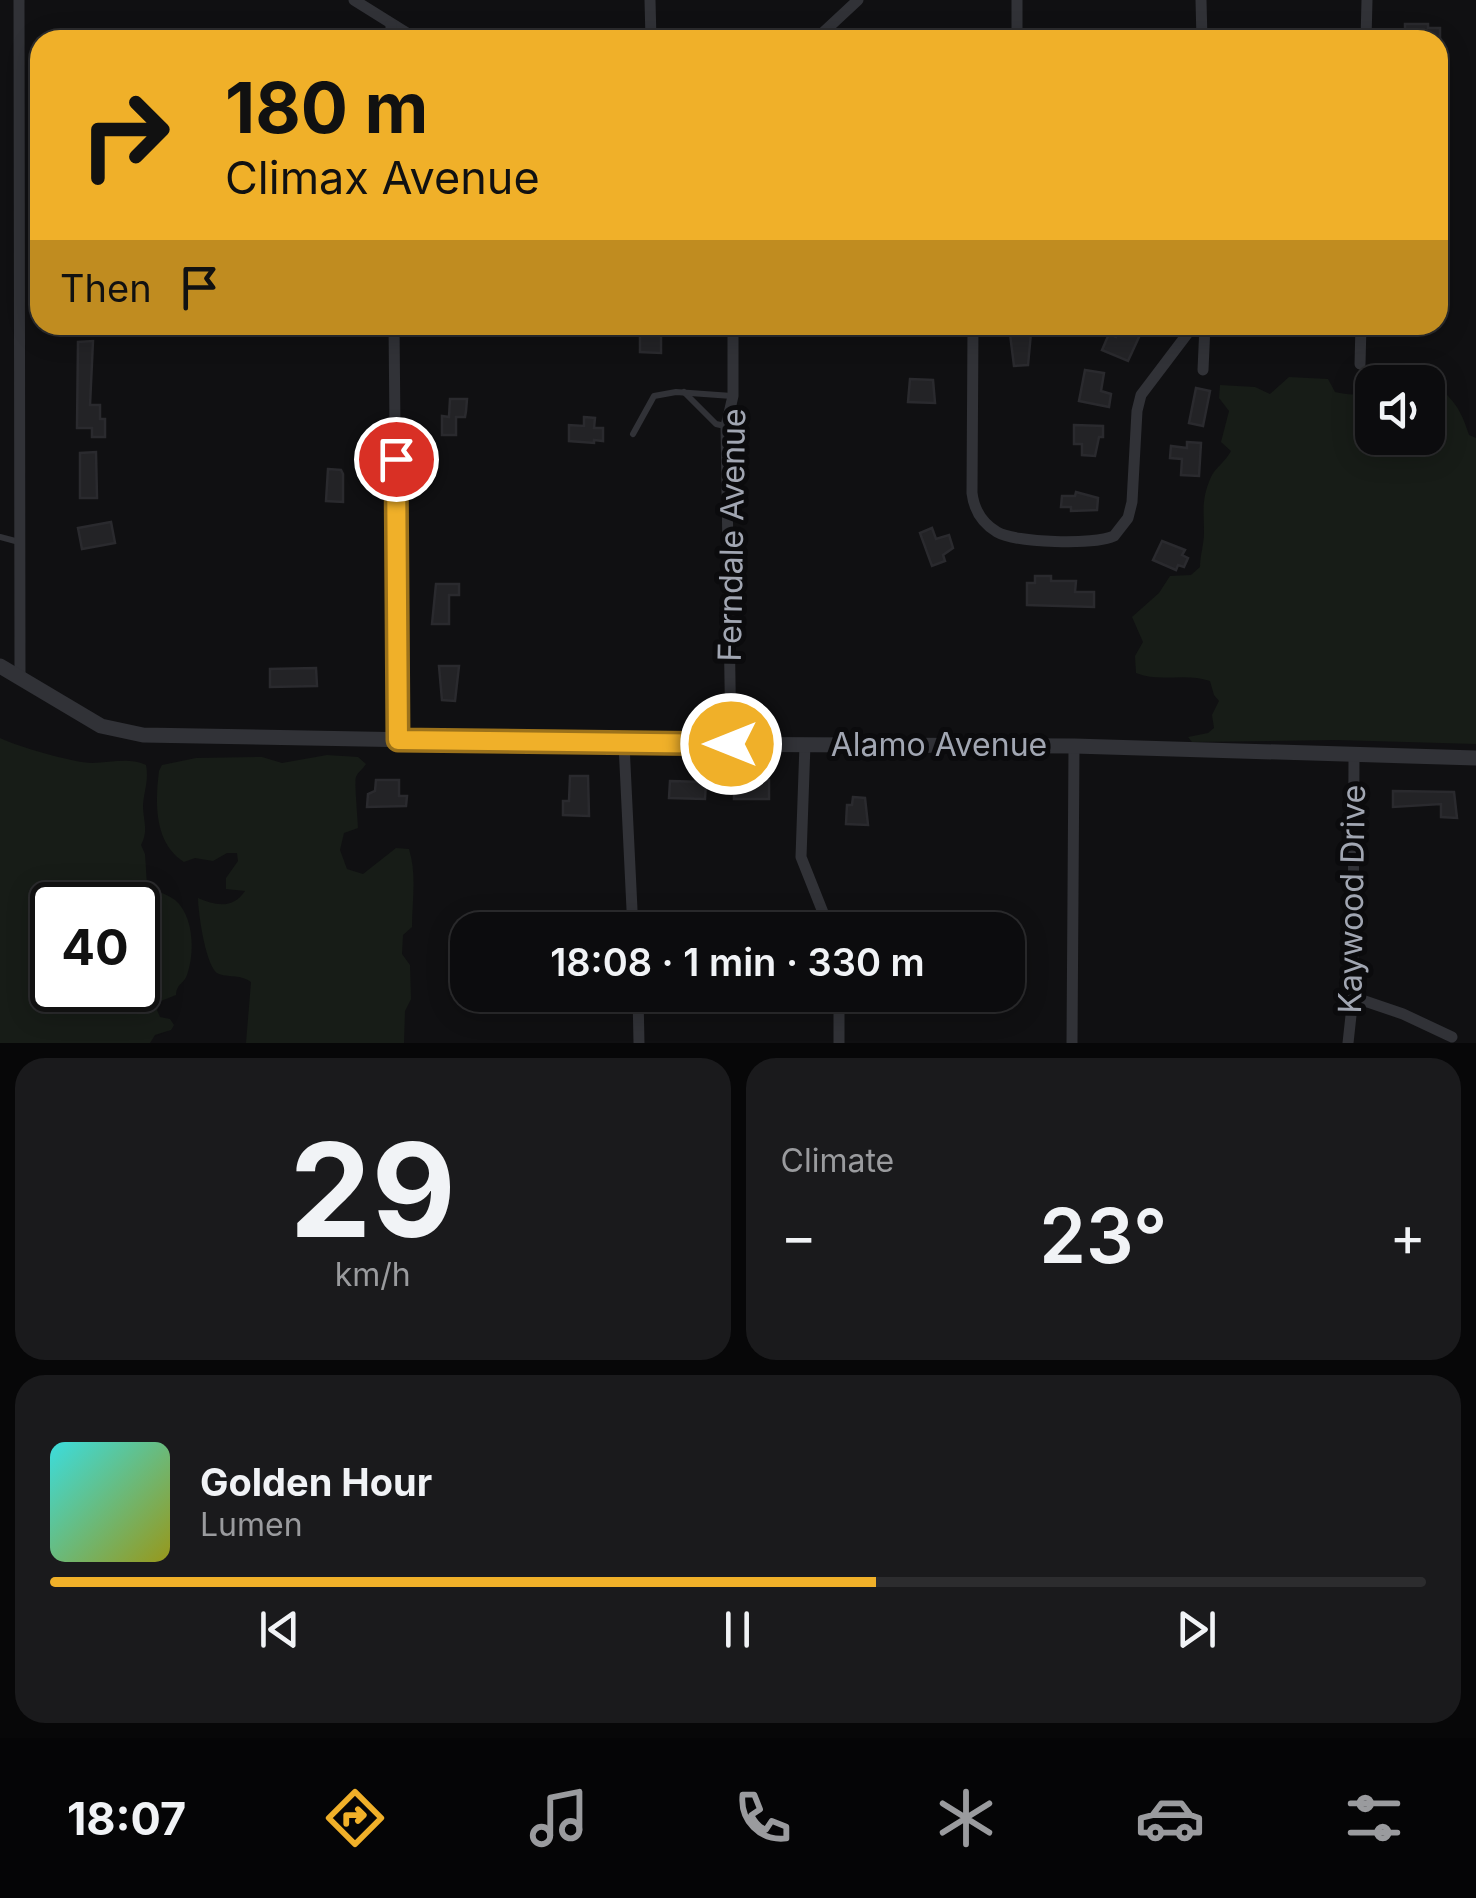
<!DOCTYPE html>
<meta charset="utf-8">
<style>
:root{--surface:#0c0c0e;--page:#1a1a1c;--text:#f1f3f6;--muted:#9a9b9e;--line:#2c2c2e;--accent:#f0b029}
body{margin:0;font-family:Inter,sans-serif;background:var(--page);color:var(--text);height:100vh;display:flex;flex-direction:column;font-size:38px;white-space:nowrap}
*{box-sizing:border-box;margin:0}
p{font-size:32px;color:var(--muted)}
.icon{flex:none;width:55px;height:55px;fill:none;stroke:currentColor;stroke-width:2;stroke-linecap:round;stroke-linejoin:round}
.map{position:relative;height:1043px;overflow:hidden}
.panel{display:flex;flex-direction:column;gap:15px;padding:15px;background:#070708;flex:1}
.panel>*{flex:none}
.banner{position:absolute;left:30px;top:30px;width:1418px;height:305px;border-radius:30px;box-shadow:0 5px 25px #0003,0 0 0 2px var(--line);background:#f0b029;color:#111;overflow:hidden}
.controls{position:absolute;left:1355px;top:365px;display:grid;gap:20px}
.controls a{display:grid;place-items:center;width:90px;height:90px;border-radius:20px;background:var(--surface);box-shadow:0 5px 25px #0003,0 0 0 2px var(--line);font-size:50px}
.speed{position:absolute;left:30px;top:882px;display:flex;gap:20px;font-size:50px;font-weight:700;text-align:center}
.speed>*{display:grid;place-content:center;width:130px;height:130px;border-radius:50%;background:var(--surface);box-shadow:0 5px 25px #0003,0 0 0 2px var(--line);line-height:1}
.speed .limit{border:5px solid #111;border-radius:15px;background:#fff;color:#111}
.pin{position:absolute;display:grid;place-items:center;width:85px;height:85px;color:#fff;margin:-42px;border:5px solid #fff;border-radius:50%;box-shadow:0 2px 10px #0007}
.me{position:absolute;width:110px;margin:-55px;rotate:270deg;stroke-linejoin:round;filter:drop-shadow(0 0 8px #0008)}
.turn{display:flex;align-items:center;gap:35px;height:210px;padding:0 30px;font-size:45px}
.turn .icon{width:130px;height:130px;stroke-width:2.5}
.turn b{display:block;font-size:70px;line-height:85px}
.then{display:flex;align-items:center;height:95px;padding:0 30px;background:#0003;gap:20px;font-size:38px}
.big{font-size:75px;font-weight:600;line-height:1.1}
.panel .card{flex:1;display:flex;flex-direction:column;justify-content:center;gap:15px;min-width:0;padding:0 35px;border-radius:30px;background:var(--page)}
.panel .dial{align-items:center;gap:0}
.dial b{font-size:130px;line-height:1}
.song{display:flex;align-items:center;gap:30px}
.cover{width:120px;height:120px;border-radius:15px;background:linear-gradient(135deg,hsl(180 70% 55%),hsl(60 70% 35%))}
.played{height:10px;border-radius:5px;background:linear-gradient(90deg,var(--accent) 60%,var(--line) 60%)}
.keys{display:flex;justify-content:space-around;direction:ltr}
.heat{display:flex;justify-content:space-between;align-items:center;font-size:55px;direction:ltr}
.panel .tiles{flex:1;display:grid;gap:15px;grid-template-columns:1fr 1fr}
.card:last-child{grid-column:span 2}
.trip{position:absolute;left:450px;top:912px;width:575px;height:100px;border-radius:30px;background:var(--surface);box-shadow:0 5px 25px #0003,0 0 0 2px var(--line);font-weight:600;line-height:100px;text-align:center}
.tab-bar{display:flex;height:160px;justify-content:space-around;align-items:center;background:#050506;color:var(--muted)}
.tab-bar .icon{width:70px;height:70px}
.tab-bar .active{color:var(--accent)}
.tab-bar b{font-size:45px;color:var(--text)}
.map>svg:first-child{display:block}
</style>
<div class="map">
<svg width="1476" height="1043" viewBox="0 0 1476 1043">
<rect width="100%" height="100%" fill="#101012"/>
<!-- green -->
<g fill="#171c17" fill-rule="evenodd">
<path d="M 1421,370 C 1446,397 1457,396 1469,435 L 1476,438 L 1476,744 L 1336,740 L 1192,742 L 1188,737 L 1208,733 L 1214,728 L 1212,715 L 1219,701 L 1214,695 L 1210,681 C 1185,672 1160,683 1136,673 L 1135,656 L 1143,642 L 1132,617 L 1159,593 L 1170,576 L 1191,575 L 1200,567 C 1200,555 1204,544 1204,533 C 1204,510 1201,500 1211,477 C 1215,468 1226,461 1231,451 L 1221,442 L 1229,411 L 1219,398 L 1220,385 L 1255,387 L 1270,394 L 1289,377 L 1328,379 L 1335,392 C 1350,395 1360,397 1372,388 L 1372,438 L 1428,438 L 1428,382 L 1410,382 Z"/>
<path d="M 0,738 C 15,746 75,763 92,763 C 110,763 130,757 146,765 C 149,780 144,791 143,805 C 143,821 149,830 141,845 L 145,854 L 147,885 C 155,892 166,893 175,900 C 194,916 195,953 187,975 C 183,985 177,983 176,995 L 161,1001 L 157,1010 L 160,1017 L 170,1019 L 174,1025 L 171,1030 L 155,1035 L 150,1043 L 0,1043 ZM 52,905 L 138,905 L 138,990 L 52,990 Z"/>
<path d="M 327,755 L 358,757 L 366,764 C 363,769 358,772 356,777 C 354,781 358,820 358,828 L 344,833 L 340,850 L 347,869 L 363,874 L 396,848 L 409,849 C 417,875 412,901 412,927 L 403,935 L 402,954 L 410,965 L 411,999 L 405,1011 L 404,1043 L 246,1043 L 251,982 C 240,974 231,978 219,974 C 206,970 198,912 198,898 C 216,906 233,909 245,891 L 226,889 L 226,878 L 238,861 L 237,853 L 227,853 L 213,861 L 195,858 L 184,862 C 154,843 155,803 159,771 L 162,765 L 196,758 L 262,757 L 282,763 Z"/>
</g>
<!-- building -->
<g fill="#232326" stroke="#2a2a2e" stroke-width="2.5">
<path d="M 1405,24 L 1428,24 L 1428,28 L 1440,28 L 1440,40 L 1405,40 Z"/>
<path d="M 1120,326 L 1139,337 L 1128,361 L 1102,350 L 1109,334 L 1116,337 Z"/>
<path d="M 640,327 L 661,327 L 661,353 L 640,352 Z"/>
<path d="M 1031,333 L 1028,365 L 1014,366 L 1010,334 Z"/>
<path d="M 93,341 L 90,405 L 100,405 L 100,419 L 105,419 L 105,437 L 92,437 L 92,428 L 77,428 L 78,342 Z"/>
<path d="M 1085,370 L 1104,373 L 1101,391 L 1111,394 L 1109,407 L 1079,401 Z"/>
<path d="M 910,379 L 933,380 L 935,403 L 908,402 Z"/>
<path d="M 1196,388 L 1210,391 L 1203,426 L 1189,423 Z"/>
<path d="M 450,399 L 467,399 L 466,411 L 465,417 L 456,417 L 456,435 L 442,435 L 442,416 L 449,417 Z"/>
<path d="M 584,417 L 595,418 L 594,428 L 603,428 L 603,441 L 594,440 L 594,443 L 569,441 L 569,425 L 584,426 Z"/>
<path d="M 1074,425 L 1103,426 L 1103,437 L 1099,437 L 1095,456 L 1082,455 L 1082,444 L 1074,444 Z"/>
<path d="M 1187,442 L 1201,443 L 1199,476 L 1181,475 L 1182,459 L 1170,458 L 1171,446 L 1187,448 Z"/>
<path d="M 96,452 L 97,498 L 80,498 L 80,453 Z"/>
<path d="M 328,469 L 341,470 L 343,474 L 343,502 L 326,501 Z"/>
<path d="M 1076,492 L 1098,498 L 1097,510 L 1071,511 L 1071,507 L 1061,507 L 1062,496 L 1075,496 Z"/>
<path d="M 111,522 L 115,543 L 82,549 L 78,528 Z"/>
<path d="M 932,528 L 936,539 L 949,535 L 953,548 L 943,555 L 945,561 L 932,566 L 920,533 Z"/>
<path d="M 1162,541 L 1185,550 L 1182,555 L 1188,558 L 1184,567 L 1178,565 L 1176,570 L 1153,560 Z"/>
<path d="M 1035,576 L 1051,576 L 1051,581 L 1076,581 L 1075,592 L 1094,592 L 1094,607 L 1027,605 L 1027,583 L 1035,583 Z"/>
<path d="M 436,584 L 459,584 L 459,595 L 449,595 L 449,624 L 432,624 Z"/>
<path d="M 439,666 L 459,666 L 455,701 L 442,700 Z"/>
<path d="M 316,668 L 317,686 L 270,687 L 270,669 Z"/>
<path d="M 570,776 L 588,776 L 589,816 L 563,815 L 563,801 L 569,801 Z"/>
<path d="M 376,780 L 399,780 L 399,796 L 407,796 L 406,806 L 367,807 L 368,794 L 375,791 Z"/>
<path d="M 769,780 L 769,799 L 734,799 L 734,781 Z"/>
<path d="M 670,781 L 706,782 L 705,799 L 669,798 Z"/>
<path d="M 1393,791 L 1454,792 L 1457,818 L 1441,817 L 1441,804 L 1393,807 Z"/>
<path d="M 853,797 L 865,798 L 868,825 L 846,824 L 847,805 L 852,805 Z"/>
</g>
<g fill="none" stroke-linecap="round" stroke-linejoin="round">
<!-- service -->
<g stroke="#313237" stroke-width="6">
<path d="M 684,392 L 716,424 L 725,426"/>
<path d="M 633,434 L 654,396 L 676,392 L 732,396"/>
<path d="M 0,537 L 19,542"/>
</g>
<!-- minor -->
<g stroke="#313237" stroke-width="11">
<path d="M 19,0 L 20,679"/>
<path d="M 354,0 L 418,40"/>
<path d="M 650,0 L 651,40"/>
<path d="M 1201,0 L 1202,40"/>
<path d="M 391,24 L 391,40"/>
<path d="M 815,40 L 858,0"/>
<path d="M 1017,40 L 1017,0"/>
<path d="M 1366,40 L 1367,0"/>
<path d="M 394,325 L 398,740"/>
<path d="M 973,325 L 972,493 C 974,510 982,523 997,532 C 1016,543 1094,545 1114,536 L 1128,518 L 1132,502 L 1137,411 L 1141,395 L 1194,325"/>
<path d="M 1360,364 L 1361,325"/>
<path d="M 1203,370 L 1205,325"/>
<path d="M 624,744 L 633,930"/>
<path d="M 731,744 L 726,426 L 733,396 L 733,325"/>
<path d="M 805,744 L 801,857 L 830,930"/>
<path d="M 638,995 L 639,1043"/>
<path d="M 839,995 L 839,1043"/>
<path d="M 1353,997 L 1403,1014 L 1452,1037"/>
<path d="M 1072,1043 L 1074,746"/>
<path d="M 1348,1043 L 1353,997 L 1354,756"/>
</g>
<!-- tertiary -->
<path stroke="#313237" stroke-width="15" d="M 0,666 L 101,726 L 143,735 L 624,744 L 1074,746 L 1476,758"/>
</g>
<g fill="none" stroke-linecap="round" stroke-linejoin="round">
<!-- route casing -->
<g stroke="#9c721b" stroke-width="25">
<path id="route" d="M 396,459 L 398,740 L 731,744"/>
</g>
<!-- route -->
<use href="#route" stroke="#f0b029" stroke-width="18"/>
</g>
<g text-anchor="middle" stroke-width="10" stroke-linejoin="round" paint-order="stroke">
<!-- street labels -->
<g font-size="32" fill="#a1a6b2" stroke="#0b0b0d">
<text transform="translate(732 535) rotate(-89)" y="11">Ferndale Avenue</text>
<text x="939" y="756">Alamo Avenue</text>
<text transform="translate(1352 899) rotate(-89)" y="11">Kaywood Drive</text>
</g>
</g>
</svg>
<div class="controls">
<a><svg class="icon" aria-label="sound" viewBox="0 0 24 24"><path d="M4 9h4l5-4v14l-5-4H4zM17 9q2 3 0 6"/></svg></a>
</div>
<div class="speed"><div class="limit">40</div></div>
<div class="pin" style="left:396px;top:459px;background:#d93025"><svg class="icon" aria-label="arrive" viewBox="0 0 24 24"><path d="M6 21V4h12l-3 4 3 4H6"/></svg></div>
<svg class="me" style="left:731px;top:744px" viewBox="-20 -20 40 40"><circle r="17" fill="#f0b029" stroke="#fff" stroke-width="3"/><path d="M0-11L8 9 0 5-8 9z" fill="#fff"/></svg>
<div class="trip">18:08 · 1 min · 330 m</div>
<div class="banner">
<div class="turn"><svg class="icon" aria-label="right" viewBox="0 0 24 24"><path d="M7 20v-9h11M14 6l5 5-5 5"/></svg><div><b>180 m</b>Climax Avenue</div></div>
<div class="then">Then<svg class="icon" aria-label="arrive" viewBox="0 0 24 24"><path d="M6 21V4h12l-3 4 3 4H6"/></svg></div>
</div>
</div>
<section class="panel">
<div class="tiles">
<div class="card dial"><b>29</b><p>km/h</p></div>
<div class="card"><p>Climate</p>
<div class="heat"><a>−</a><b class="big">23°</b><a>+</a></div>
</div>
<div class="card">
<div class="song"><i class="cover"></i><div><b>Golden Hour</b><p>Lumen</p></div></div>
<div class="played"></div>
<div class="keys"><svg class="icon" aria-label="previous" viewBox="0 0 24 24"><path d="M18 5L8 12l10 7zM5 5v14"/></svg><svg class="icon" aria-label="pause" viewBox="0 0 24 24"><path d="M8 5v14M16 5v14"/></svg><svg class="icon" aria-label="next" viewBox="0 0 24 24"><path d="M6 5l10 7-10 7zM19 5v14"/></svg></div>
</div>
</div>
</section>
<nav class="tab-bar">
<b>18:07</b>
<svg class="icon active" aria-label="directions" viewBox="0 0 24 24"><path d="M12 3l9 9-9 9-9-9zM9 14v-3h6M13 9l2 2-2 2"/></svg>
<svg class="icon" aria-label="music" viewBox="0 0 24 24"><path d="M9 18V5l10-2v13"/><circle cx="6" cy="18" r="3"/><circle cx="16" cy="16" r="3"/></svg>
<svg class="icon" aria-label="phone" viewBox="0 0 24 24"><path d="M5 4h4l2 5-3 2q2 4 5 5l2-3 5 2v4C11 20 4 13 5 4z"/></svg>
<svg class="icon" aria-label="climate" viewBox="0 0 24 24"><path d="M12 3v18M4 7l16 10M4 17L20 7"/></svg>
<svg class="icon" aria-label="car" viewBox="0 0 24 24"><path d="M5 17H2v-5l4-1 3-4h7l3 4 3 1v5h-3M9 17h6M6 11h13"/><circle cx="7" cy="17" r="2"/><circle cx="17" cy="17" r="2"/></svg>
<svg class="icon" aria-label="filters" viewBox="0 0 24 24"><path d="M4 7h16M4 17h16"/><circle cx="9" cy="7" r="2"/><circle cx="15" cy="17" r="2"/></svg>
</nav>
